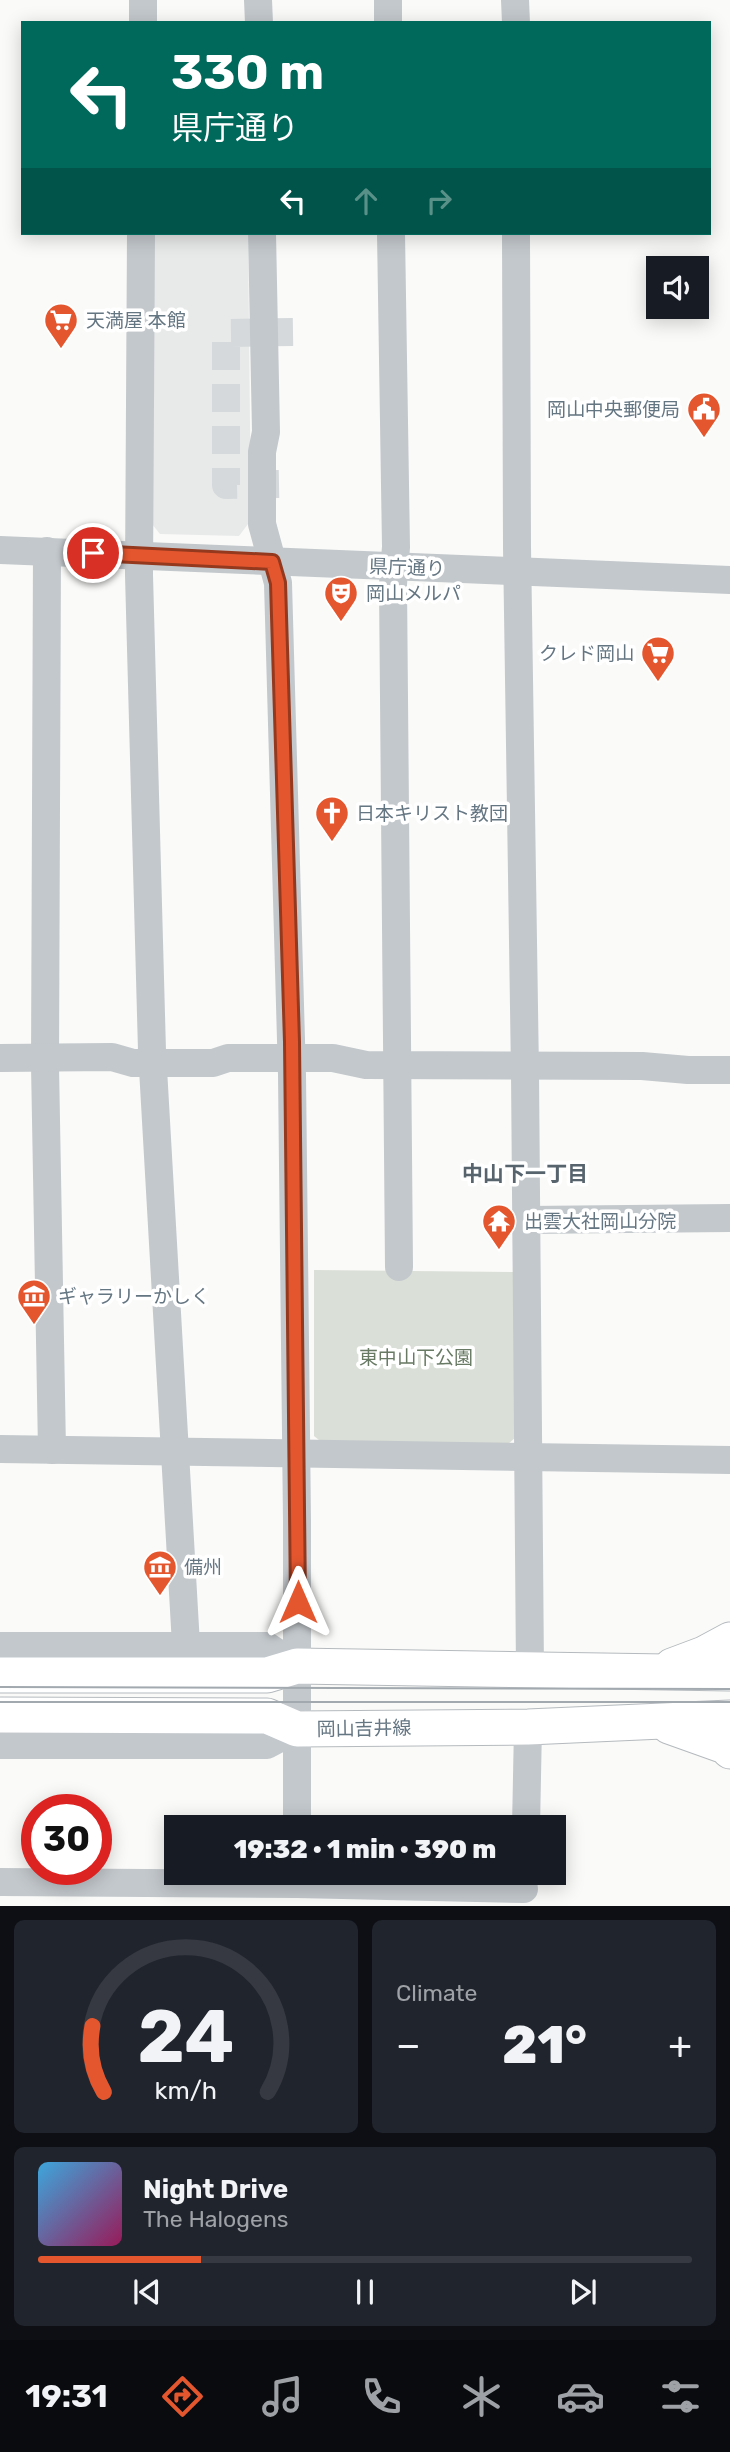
<!DOCTYPE html>
<meta charset="utf-8">
<style>
:root{--surface:#171b24;--page:#20242c;--text:#f1f3f6;--muted:#9ea1a6;--line:#363941;--accent:#e4572e}
body{margin:0;font-family:Rubik,"Noto Sans JP",sans-serif;background:var(--page);color:var(--text);height:100vh;display:flex;flex-direction:column;font-size:26px;white-space:nowrap}
*{box-sizing:border-box;margin:0}
p{font-size:23px;color:var(--muted)}
.icon{flex:none;width:38px;height:38px;fill:none;stroke:currentColor;stroke-width:2;stroke-linecap:round;stroke-linejoin:round}
.map{position:relative;height:1906px;overflow:hidden}
.drawer{display:flex;flex-direction:column;gap:14px;padding:14px;background:#0d0f14;flex:1}
.drawer>*{flex:none}
.top-card{position:absolute;left:21px;top:21px;width:690px;height:214px;border-radius:0px;box-shadow:0 4px 18px #0003;background:#00695c;color:#fff;overflow:hidden}
.buttons{position:absolute;left:646px;top:256px;display:grid;gap:14px}
.buttons a{display:grid;place-items:center;width:63px;height:63px;border-radius:0px;background:var(--surface);box-shadow:0 4px 18px #0003;font-size:35px}
.speed{position:absolute;left:21px;top:1794px;display:flex;gap:14px;font-size:35px;font-weight:700;text-align:center}
.speed>*{display:grid;place-content:center;width:91px;height:91px;border-radius:50%;background:var(--surface);box-shadow:0 4px 18px #0003;line-height:1}
.speed .limit{border:10px solid #d22;background:#fff;color:#111}
.pin{position:absolute;display:grid;place-items:center;width:60px;height:60px;color:#fff;margin:-30px;border:4px solid #fff;border-radius:50%;box-shadow:0 2px 7px #0007}
.me{position:absolute;width:77px;margin:-38px;rotate:0deg;stroke-linejoin:round;filter:drop-shadow(0 0 5px #0008)}
.turn{display:flex;align-items:center;gap:24px;height:147px;padding:0 35px;font-size:32px}
.turn .icon{width:91px;height:91px;stroke-width:2.5}
.turn b{display:block;font-size:49px;line-height:60px}
.lanes{display:flex;align-items:center;height:66px;padding:0 35px;background:#0003;justify-content:center;gap:35px;direction:ltr}
.lanes .off{opacity:.35}
.big{font-size:52px;font-weight:800;line-height:1.1}
.drawer .widget{flex:1;display:flex;flex-direction:column;justify-content:center;gap:10px;min-width:0;padding:0 24px;border-radius:10px;background:var(--page)}
.drawer .dial{align-items:center;gap:0}
.dial svg{height:182px;overflow:visible;fill:none;stroke:var(--line);stroke-width:7;stroke-linecap:round;text-anchor:middle}
.dial text{fill:var(--text);stroke:none}
.song{display:flex;align-items:center;gap:21px}
.cover{width:84px;height:84px;border-radius:10px;background:linear-gradient(135deg,hsl(200 70% 55%),hsl(330 70% 35%))}
.played{height:7px;border-radius:4px;background:linear-gradient(90deg,var(--accent) 25%,var(--line) 25%)}
.keys{display:flex;justify-content:space-around;direction:ltr}
.heat{display:flex;justify-content:space-between;align-items:center;font-size:38px;direction:ltr}
.drawer .tiles{flex:1;display:grid;gap:14px;grid-template-columns:1fr 1fr}
.widget:last-child{grid-column:span 2}
.trip{position:absolute;left:164px;top:1815px;width:402px;height:70px;border-radius:0px;background:var(--surface);box-shadow:0 4px 18px #0003;font-weight:800;line-height:70px;text-align:center}
.tab-bar{display:flex;height:112px;justify-content:space-around;align-items:center;background:#090b0e;color:var(--muted)}
.tab-bar .icon{width:49px;height:49px}
.tab-bar .current{color:var(--accent)}
.tab-bar b{font-size:32px;color:var(--text)}
.map>svg:first-child{display:block}
</style>
<div class="map">
<svg width="730" height="1906" viewBox="0 0 730 1906">
<rect width="100%" height="100%" fill="#fafaf8"/>
<!-- built -->
<path fill="#e8e9e9" d="M 154,233 L 248,233 L 251,520 L 239,536 L 160,534 L 152,524 Z"/>
<!-- green -->
<path fill="#dadfd7" d="M 314,1270 L 518,1272 L 516,1437 L 508,1444 L 324,1444 L 314,1436 Z"/>
<g fill="none" stroke-linecap="round" stroke-linejoin="round">
<!-- minor-tunnel -->
<path stroke="#d5d9db" stroke-width="28" stroke-dasharray="28 14" stroke-linecap="butt" d="M 279,484 L 226,485 L 226,333 L 293,332"/>
<!-- major casing -->
<g stroke="#b5babe" stroke-width="37">
<g id="major">
<path d="M 672,1666 L 704,1654 L 730,1640"/>
<path d="M 0,1675 L 267,1675 L 297,1666 L 730,1673"/>
<path d="M 0,1715 L 267,1716 L 297,1729 L 528,1727 L 730,1718"/>
<path d="M 669,1726 L 725,1746 L 730,1751"/>
</g>
</g>
<!-- minor -->
<g stroke="#c3c8cc" stroke-width="28">
<path d="M 258,0 L 259,23"/>
<path d="M 388,0 L 388,23"/>
<path d="M 515,0 L 516,23"/>
<path d="M 143,23 L 143,0"/>
<path d="M 141,233 L 139,575 L 152,1051 L 186,1645"/>
<path d="M 262,233 L 266,432 L 262,452 L 262,524 L 278,583 L 292,1075 L 297,1522 L 297,1827"/>
<path d="M 391,233 L 396,547 L 393,584 L 399,1267"/>
<path d="M 516,233 L 517,547 L 525,1073 L 530,1671"/>
<path d="M 0,550 L 730,580"/>
<path d="M 47,551 L 45,1065 L 52,1450"/>
<path d="M 0,1058 L 112,1057 L 133,1063 L 213,1063 L 228,1058 L 333,1058 L 366,1065 L 642,1066 L 688,1070 L 730,1070"/>
<path d="M 526,1220 L 730,1218"/>
<path d="M 0,1449 L 730,1460"/>
<path d="M 0,1646 L 267,1646 L 297,1666"/>
<path d="M 0,1745 L 267,1745 L 297,1729"/>
<path d="M 526,1827 L 528,1727"/>
<path d="M 0,1882 L 297,1884 L 524,1889"/>
</g>
<!-- major -->
<use href="#major" stroke="#fff" stroke-width="35"/>
<!-- tram -->
<g stroke="#a2aab0" stroke-width="2">
<path d="M 0,1687 L 730,1689"/>
<path d="M 0,1702 L 730,1702"/>
</g>
</g>
<g fill="none" stroke-linecap="round" stroke-linejoin="round">
<!-- route casing -->
<g stroke="#94391e" stroke-width="18">
<path id="route" d="M 93,553 L 272,562 L 278,583 L 292,1042 L 298,1602"/>
</g>
<!-- route -->
<use href="#route" stroke="#e4572e" stroke-width="12"/>
</g>
<!-- icons -->
<defs>
<g id="supermarket-pin" transform="scale(1.75)"><path d="M0 17L-7.5 6A9.5 9.5 0 1 1 7.5 6Z" fill="#e4572e" stroke="#fff"/><path d="M-6-5.5h2.5l.6 2H6L4.5 2H-2.5L-4.4-4H-6ZM-1.5 3.2a1.3 1.3 0 1 0 .1 0ZM3 3.2a1.3 1.3 0 1 0 .1 0Z" fill="#fff"/></g>
<g id="civic-pin" transform="scale(1.75)"><path d="M0 17L-7.5 6A9.5 9.5 0 1 1 7.5 6Z" fill="#e4572e" stroke="#fff"/><path d="M-.6-6.5H3V-4.5H.6V-3L4-1V1h2V6H-6V1h2V-1L-.6-3ZM-1.2 2.5V6h2.4V2.5Z" fill="#fff"/></g>
<g id="theatre-pin" transform="scale(1.75)"><path d="M0 17L-7.5 6A9.5 9.5 0 1 1 7.5 6Z" fill="#e4572e" stroke="#fff"/><path d="M-5-5.5Q0-4 5-5.5V0Q5 5 0 6Q-5 5-5 0ZM-3.3-2.5H-1v1.5H-3.3ZM1-2.5H3.3v1.5H1ZM-2.8 1Q0 5.5 2.8 1Z" fill="#fff"/></g>
<g id="church-pin" transform="scale(1.75)"><path d="M0 17L-7.5 6A9.5 9.5 0 1 1 7.5 6Z" fill="#e4572e" stroke="#fff"/><path d="M-1.2-6h2.4v3.5h3.3v2.4h-3.3V6h-2.4V-.1h-3.3v-2.4h3.3Z" fill="#fff"/></g>
<g id="temple-pin" transform="scale(1.75)"><path d="M0 17L-7.5 6A9.5 9.5 0 1 1 7.5 6Z" fill="#e4572e" stroke="#fff"/><path d="M0-6L5-2H3V0L6.5 2.5H4V6H1.5V3h-3V6H-4V2.5H-6.5L-3 0V-2H-5Z" fill="#fff"/></g>
<g id="museum-pin" transform="scale(1.75)"><path d="M0 17L-7.5 6A9.5 9.5 0 1 1 7.5 6Z" fill="#e4572e" stroke="#fff"/><path d="M0-6L6-3V-2H-6V-3ZM-5-1h2V3h-2ZM-1-1h2V3h-2ZM3-1h2V3H3ZM-6 4H6V6H-6Z" fill="#fff"/></g>
</defs>
<g fill-rule="evenodd">
<use href="#supermarket-pin" x="61" y="320"/>
<use href="#civic-pin" x="704" y="409"/>
<use href="#theatre-pin" x="341" y="593"/>
<use href="#supermarket-pin" x="658" y="653"/>
<use href="#church-pin" x="332" y="813"/>
<use href="#temple-pin" x="499" y="1221"/>
<use href="#museum-pin" x="34" y="1296"/>
<use href="#museum-pin" x="160" y="1567"/>
</g>
<g text-anchor="middle" stroke-width="7" stroke-linejoin="round" paint-order="stroke">
<!-- poi labels -->
<g font-size="19" fill="#657683" stroke="#fff" text-anchor="start">
<text x="86" y="327">天満屋 本館</text>
<text x="680" y="416" text-anchor="end">岡山中央郵便局</text>
<text x="366" y="600">岡山メルパ</text>
<text x="634" y="660" text-anchor="end">クレド岡山</text>
<text x="356" y="820">日本キリスト教団</text>
<text x="524" y="1228">出雲大社岡山分院</text>
<text x="58" y="1303">ギャラリーかしく</text>
<text x="184" y="1574">備州</text>
</g>
<!-- street labels -->
<g font-size="19" fill="#657683" stroke="#fff">
<text transform="translate(407 567) rotate(2)" y="7">県庁通り</text>
<text transform="translate(364 1728) rotate(-1)" y="7">岡山吉井線</text>
</g>
<!-- park labels -->
<g font-size="19" fill="#687a64" stroke="#fff">
<text x="416" y="1364">東中山下公園</text>
</g>
<!-- neighbourhood labels -->
<g font-size="21" font-weight="bold" fill="#57646e" stroke="#fff">
<text x="525" y="1181">中山下一丁目</text>
</g>
</g>
</svg>
<div class="buttons">
<a><svg class="icon" aria-label="sound" viewBox="0 0 24 24"><path d="M4 9h4l5-4v14l-5-4H4zM17 9q2 3 0 6"/></svg></a>
</div>
<div class="speed"><div class="limit">30</div></div>
<div class="pin" style="left:93px;top:553px;background:#d93025"><svg class="icon" aria-label="arrive" viewBox="0 0 24 24"><path d="M6 21V4h12l-3 4 3 4H6"/></svg></div>
<svg class="me" style="left:298px;top:1602px" viewBox="-20 -20 40 40"><path d="M0-17L14 15 0 8-14 15z" fill="#e4572e" stroke="#fff" stroke-width="4"/></svg>
<div class="trip">19:32 · 1 min · 390 m</div>
<div class="top-card">
<div class="turn"><svg class="icon" aria-label="left" viewBox="0 0 24 24"><path d="M17 20v-9H6M10 6l-5 5 5 5"/></svg><div><b>330 m</b>県庁通り</div></div>
<div class="lanes"><svg class="icon" aria-label="left" viewBox="0 0 24 24"><path d="M17 20v-9H6M10 6l-5 5 5 5"/></svg><svg class="icon off" aria-label="ahead" viewBox="0 0 24 24"><path d="M12 20V5M6 11l6-6 6 6"/></svg><svg class="icon off" aria-label="right" viewBox="0 0 24 24"><path d="M7 20v-9h11M14 6l5 5-5 5"/></svg></div>
</div>
</div>
<section class="drawer">
<div class="tiles">
<div class="widget dial"><svg viewBox="0 0 100 80">
<path d="M14 69A42 42 0 1 1 86 69"/>
<path d="M14 69A42 42 0 0 1 9 40" stroke="#e4572e"/>
<text x="50" y="56" font-size="32" font-weight="700">24</text>
<text x="50" y="72" font-size="11">km/h</text>
</svg></div>
<div class="widget"><p>Climate</p>
<div class="heat"><a>−</a><b class="big">21°</b><a>+</a></div>
</div>
<div class="widget">
<div class="song"><i class="cover"></i><div><b>Night Drive</b><p>The Halogens</p></div></div>
<div class="played"></div>
<div class="keys"><svg class="icon" aria-label="previous" viewBox="0 0 24 24"><path d="M18 5L8 12l10 7zM5 5v14"/></svg><svg class="icon" aria-label="pause" viewBox="0 0 24 24"><path d="M8 5v14M16 5v14"/></svg><svg class="icon" aria-label="next" viewBox="0 0 24 24"><path d="M6 5l10 7-10 7zM19 5v14"/></svg></div>
</div>
</div>
</section>
<nav class="tab-bar">
<b>19:31</b>
<svg class="icon current" aria-label="directions" viewBox="0 0 24 24"><path d="M12 3l9 9-9 9-9-9zM9 14v-3h6M13 9l2 2-2 2"/></svg>
<svg class="icon" aria-label="music" viewBox="0 0 24 24"><path d="M9 18V5l10-2v13"/><circle cx="6" cy="18" r="3"/><circle cx="16" cy="16" r="3"/></svg>
<svg class="icon" aria-label="phone" viewBox="0 0 24 24"><path d="M5 4h4l2 5-3 2q2 4 5 5l2-3 5 2v4C11 20 4 13 5 4z"/></svg>
<svg class="icon" aria-label="climate" viewBox="0 0 24 24"><path d="M12 3v18M4 7l16 10M4 17L20 7"/></svg>
<svg class="icon" aria-label="car" viewBox="0 0 24 24"><path d="M5 17H2v-5l4-1 3-4h7l3 4 3 1v5h-3M9 17h6M6 11h13"/><circle cx="7" cy="17" r="2"/><circle cx="17" cy="17" r="2"/></svg>
<svg class="icon" aria-label="filters" viewBox="0 0 24 24"><path d="M4 7h16M4 17h16"/><circle cx="9" cy="7" r="2"/><circle cx="15" cy="17" r="2"/></svg>
</nav>
